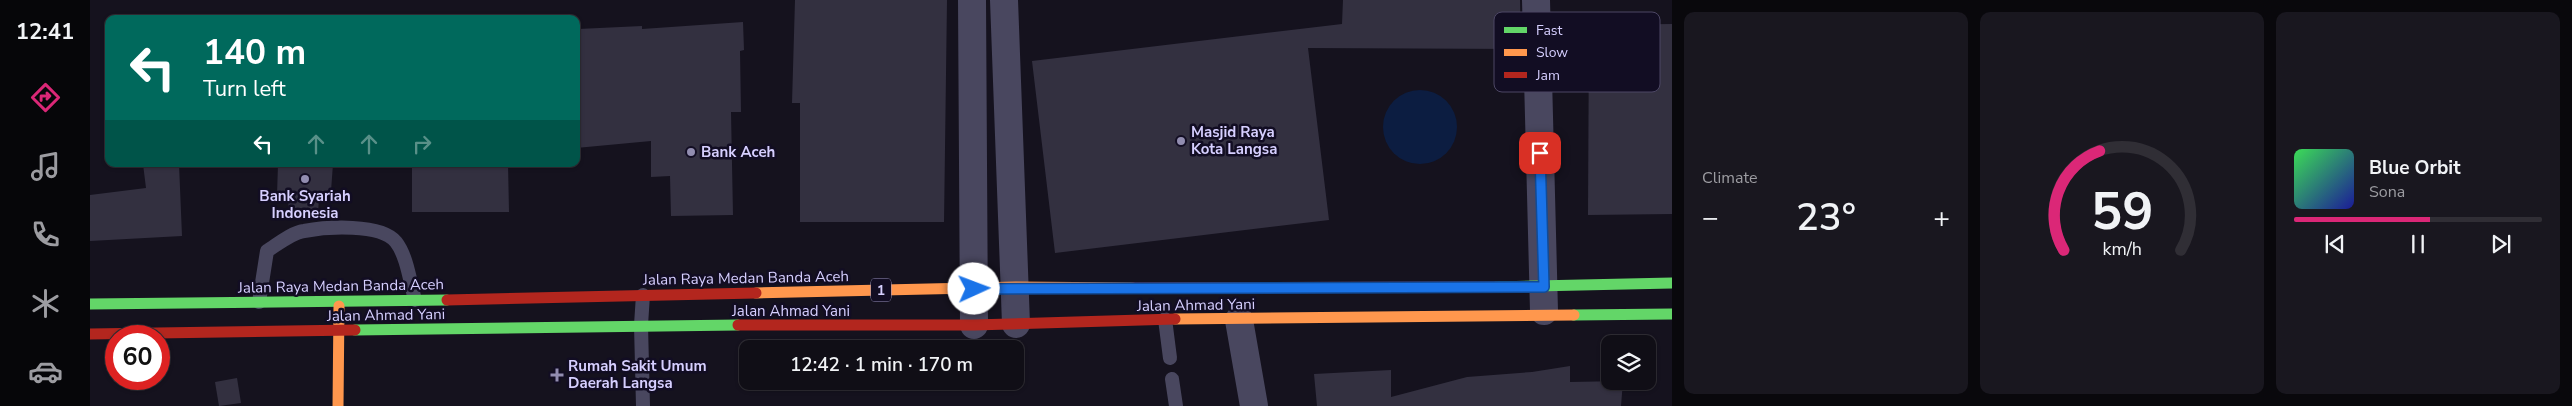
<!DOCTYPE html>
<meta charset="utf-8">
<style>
:root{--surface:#100e16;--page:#19171f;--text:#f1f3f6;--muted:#9c9ca1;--line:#302e35;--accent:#db2777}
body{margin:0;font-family:"Nunito Sans",sans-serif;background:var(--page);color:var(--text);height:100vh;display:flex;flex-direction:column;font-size:19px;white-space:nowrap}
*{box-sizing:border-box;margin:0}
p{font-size:16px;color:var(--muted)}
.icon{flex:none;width:28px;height:28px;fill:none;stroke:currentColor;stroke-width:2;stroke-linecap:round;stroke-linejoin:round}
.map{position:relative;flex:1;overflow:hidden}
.details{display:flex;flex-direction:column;gap:12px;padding:12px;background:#09080c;width:900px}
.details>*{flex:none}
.top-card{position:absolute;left:15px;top:15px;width:475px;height:152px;border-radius:10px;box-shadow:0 1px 4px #0004,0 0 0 1px var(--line);background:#00695c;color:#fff;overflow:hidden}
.buttons{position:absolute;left:1511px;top:335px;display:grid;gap:10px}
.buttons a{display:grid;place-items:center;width:55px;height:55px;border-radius:10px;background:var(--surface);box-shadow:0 1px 4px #0004,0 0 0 1px var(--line);font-size:25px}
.speed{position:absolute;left:15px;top:325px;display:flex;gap:10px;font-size:25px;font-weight:700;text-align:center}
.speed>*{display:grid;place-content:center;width:65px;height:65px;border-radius:50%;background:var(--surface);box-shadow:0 1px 4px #0004,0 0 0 1px var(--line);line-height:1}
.speed .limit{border:8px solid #d22;background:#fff;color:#111}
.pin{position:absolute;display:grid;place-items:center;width:42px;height:42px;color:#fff;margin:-21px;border-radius:10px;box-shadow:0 2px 8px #0006}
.me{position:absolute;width:55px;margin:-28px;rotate:88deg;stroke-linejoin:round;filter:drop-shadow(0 0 4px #0008)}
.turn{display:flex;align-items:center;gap:18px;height:105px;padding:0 15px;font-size:22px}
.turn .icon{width:65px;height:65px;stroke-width:2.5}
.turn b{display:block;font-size:35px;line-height:42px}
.lanes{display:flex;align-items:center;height:48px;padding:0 15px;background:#0003;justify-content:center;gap:25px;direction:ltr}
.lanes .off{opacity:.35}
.big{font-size:38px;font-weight:600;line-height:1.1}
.details .tile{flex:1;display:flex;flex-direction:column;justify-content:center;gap:8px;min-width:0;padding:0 18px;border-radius:10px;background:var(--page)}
.details .dial{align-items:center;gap:0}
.dial svg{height:130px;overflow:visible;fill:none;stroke:var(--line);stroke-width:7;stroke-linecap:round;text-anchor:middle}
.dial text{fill:var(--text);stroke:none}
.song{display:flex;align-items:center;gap:15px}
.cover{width:60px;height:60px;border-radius:8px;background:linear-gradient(135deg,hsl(130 70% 55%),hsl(240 70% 35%))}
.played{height:5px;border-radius:2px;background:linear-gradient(90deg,var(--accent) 55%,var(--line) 55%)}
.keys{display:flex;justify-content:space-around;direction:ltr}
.heat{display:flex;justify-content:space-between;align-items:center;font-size:28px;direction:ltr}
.details .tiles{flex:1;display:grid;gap:12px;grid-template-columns:repeat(3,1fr)}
.trip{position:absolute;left:649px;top:340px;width:285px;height:50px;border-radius:10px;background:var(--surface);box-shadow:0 1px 4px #0004,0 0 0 1px var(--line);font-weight:600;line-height:50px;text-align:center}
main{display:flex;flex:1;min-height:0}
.tab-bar{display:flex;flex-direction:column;width:90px;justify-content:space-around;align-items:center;background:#060609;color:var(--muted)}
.tab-bar .icon{width:35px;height:35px}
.tab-bar .selected{color:var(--accent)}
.tab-bar b{font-size:22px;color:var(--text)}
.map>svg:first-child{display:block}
</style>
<main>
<nav class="tab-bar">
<b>12:41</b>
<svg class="icon selected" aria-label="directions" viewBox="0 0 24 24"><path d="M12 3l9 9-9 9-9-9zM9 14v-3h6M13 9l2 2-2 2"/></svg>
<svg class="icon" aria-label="music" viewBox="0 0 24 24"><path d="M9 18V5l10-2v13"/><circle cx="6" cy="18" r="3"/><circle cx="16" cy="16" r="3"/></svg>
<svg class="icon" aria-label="phone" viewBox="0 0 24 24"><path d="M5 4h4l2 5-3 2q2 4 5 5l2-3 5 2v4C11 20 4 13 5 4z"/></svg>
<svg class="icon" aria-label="climate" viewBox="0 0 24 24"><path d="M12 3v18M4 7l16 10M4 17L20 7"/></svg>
<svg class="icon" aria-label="car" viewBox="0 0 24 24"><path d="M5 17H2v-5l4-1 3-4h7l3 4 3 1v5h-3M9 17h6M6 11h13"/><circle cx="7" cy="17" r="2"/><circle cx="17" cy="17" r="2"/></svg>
</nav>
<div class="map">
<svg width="1582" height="406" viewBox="0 0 1582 406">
<rect width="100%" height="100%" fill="#15121e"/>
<!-- water -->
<circle fill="#0c1d41" cx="1330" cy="127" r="37"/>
<!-- building -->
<g fill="#333040">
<path d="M 705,0 L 857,0 L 854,222 L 710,222 L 710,103 L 702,103 Z"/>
<path d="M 1253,0 L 1430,0 L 1431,49 L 1218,48 L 1239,220 L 965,253 L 942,61 L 1252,24 Z"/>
<path d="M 653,22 L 654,50 L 650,51 L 651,112 L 641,112 L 643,215 L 581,216 L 580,176 L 561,177 L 561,141 L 486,148 L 488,29 L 552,26 L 552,29 Z"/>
<path d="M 1582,24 L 1582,214 L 1498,215 L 1499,25 Z"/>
<path d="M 53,164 L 89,164 L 92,236 L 0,241 L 0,195 L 56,188 Z"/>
<path d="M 188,164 L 243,164 L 241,191 L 229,199 L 228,213 L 199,216 L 198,196 L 187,195 Z"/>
<path d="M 322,164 L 418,164 L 419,212 L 322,212 Z"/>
<path d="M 1480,366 L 1480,382 L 1533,381 L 1531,406 L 1227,406 L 1224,374 L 1301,370 L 1301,397 L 1377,377 L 1442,372 Z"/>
<path d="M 147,378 L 151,403 L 129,406 L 125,382 Z"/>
</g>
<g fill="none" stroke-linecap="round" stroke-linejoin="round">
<!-- lane -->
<g stroke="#49475f" stroke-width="14">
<path d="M 553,295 L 551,325 L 553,406"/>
<path d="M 169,302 L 177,251 C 188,244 201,233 214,231 C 236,227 291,223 306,242 C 317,256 320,282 325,300"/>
<path d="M 1075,319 L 1080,358"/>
<path d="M 1082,379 L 1086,406"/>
</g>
<!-- street -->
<g stroke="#49475f" stroke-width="28">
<path d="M 882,0 L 884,325"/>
<path d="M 914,0 L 926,324"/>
<path d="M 1446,0 L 1454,311"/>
<path d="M 1149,320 L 1164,406"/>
</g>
<!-- fast -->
<g stroke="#63d668" stroke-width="11">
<path d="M 1406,287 L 1582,283"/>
<path d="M 0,304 L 357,300"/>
<path d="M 1484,315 L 1582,314"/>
<path d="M 265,330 L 648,325"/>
</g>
<!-- slow -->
<g stroke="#ff974d" stroke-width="11">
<path d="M 666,293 L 926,287 L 1043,288"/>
<path d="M 1085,319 L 1484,315"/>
<path d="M 248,406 L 249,306"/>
</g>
<!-- jam -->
<g stroke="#b3261e" stroke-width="11">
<path d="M 1043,288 L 1406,287"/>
<path d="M 357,300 L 666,293"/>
<path d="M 648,325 L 884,325 L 1085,319"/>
<path d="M 0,334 L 265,330"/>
</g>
</g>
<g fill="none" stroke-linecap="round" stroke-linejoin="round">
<!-- route casing -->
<g stroke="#114b97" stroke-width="12">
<path id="route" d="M 884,289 L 1454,287 L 1450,153"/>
</g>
<!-- route -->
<use href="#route" stroke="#1a73e8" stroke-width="9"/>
</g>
<!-- markers -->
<g fill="#928db0" stroke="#120d23" stroke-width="2">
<circle cx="1091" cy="141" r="5"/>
<circle cx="601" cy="152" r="5"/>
<circle cx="215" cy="179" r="5"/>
<path d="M464.5 367.5h5v5h5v5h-5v5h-5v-5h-5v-5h5z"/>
</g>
<g text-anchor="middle" stroke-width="5" stroke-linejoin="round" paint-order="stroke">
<!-- shield labels -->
<rect fill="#120d23" stroke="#9b95bd" stroke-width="1" x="781" y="278.5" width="20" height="23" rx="4"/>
<g font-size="14" font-weight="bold" fill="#d6cfff">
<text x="791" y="295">1</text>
</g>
<!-- poi labels -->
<g font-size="15" font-weight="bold" fill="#d6cfff" stroke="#120d23" text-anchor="start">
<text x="1101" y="137">Masjid Raya<tspan x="1101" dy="17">Kota Langsa</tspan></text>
<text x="611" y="157">Bank Aceh</text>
<text x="215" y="201" text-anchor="middle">Bank Syariah<tspan x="215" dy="17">Indonesia</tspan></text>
<text x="478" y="371">Rumah Sakit Umum<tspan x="478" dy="17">Daerah Langsa</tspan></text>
</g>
<!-- street labels -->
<g font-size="15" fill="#d6cfff" stroke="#120d23">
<text transform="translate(656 278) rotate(-1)" y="5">Jalan Raya Medan Banda Aceh</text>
<text transform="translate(251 286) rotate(-1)" y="5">Jalan Raya Medan Banda Aceh</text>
<text transform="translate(1106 305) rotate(-1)" y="5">Jalan Ahmad Yani</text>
<text x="701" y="316">Jalan Ahmad Yani</text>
<text transform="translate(296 315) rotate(-1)" y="5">Jalan Ahmad Yani</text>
</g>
</g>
<!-- legend -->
<rect x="1404" y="12" width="166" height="80" rx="8" fill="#120d23" stroke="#4d4765" stroke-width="1"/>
<rect x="1414" y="27" width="23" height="6" fill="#63d668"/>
<rect x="1414" y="49" width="23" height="7" fill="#ff974d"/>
<rect x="1414" y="72" width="23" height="6" fill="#b3261e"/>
<g font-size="14" fill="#d6cfff">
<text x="1446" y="35">Fast</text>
<text x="1446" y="57">Slow</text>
<text x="1446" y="80">Jam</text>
</g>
</svg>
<div class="buttons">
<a><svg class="icon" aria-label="layers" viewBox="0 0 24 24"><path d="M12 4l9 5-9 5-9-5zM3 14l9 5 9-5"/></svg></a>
</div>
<div class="speed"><div class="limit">60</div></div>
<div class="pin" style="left:1450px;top:153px;background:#d93025"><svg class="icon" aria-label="arrive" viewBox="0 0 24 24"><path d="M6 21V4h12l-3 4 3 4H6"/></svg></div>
<svg class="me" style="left:884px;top:289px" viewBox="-20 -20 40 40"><circle r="19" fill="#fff"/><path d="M0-13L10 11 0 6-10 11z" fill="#1a73e8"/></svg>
<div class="trip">12:42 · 1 min · 170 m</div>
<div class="top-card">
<div class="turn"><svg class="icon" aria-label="left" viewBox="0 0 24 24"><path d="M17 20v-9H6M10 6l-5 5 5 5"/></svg><div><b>140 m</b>Turn left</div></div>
<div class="lanes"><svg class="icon" aria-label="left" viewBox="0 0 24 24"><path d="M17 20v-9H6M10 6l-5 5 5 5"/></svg><svg class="icon off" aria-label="ahead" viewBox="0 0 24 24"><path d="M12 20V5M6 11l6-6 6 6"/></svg><svg class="icon off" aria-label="ahead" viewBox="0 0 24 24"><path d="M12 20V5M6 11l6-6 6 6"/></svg><svg class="icon off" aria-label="right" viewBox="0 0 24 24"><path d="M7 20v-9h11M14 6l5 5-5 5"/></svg></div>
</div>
</div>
<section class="details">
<div class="tiles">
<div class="tile"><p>Climate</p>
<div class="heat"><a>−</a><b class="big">23°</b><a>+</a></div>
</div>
<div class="tile dial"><svg viewBox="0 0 100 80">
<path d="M14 69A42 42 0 1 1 86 69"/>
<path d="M14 69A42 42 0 0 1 36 8" stroke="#db2777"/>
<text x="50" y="56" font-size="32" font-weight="700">59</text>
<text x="50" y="72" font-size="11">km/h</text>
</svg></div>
<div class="tile">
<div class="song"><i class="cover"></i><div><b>Blue Orbit</b><p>Sona</p></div></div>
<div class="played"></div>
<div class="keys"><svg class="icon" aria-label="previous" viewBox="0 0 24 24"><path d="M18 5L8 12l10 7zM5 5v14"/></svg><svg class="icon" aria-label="pause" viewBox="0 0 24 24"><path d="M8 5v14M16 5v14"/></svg><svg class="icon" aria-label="next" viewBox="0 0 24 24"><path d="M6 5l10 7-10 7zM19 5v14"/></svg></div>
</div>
</div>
</section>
</main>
